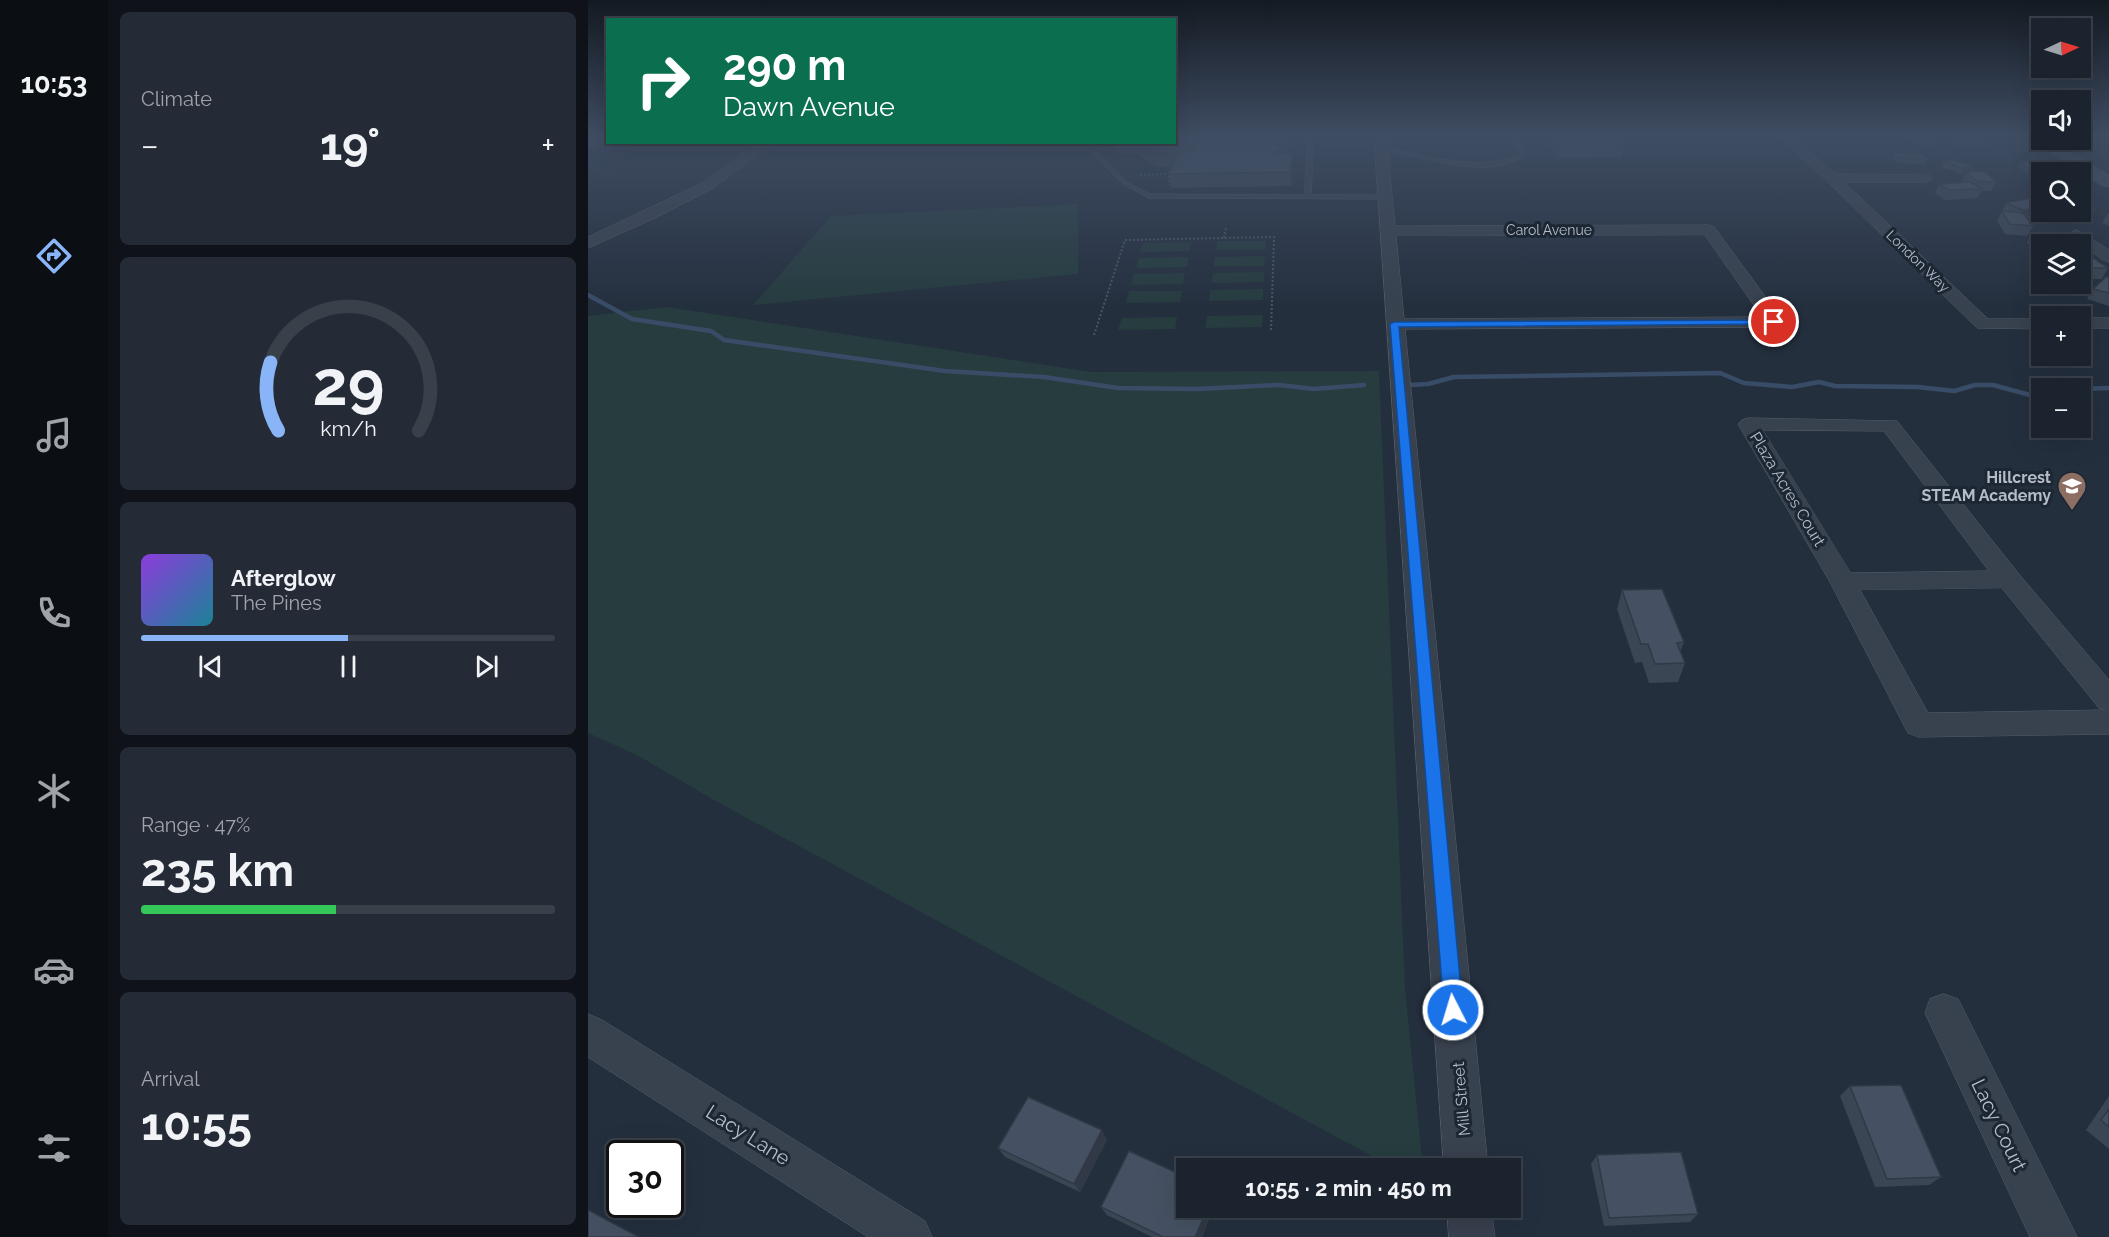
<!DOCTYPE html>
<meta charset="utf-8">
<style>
:root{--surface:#1b232e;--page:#242b36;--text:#f1f3f6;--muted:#a0a4aa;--line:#39404a;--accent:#8ab4f8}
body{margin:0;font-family:Raleway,sans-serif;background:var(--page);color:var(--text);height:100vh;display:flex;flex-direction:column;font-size:22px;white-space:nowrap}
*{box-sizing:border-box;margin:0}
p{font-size:20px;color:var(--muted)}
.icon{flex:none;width:33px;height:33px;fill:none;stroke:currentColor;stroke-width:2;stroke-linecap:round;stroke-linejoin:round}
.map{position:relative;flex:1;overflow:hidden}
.side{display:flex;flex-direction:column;gap:12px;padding:12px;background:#0f1319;width:480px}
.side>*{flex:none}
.banner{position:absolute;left:18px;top:18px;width:570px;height:126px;border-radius:0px;box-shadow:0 6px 24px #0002,0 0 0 2px var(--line);background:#0b6e4f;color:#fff;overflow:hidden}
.needle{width:39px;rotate:86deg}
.fabs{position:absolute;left:1443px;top:18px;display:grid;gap:12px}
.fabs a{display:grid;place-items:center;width:60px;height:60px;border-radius:0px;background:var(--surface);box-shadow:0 6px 24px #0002,0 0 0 2px var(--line);font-size:30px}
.speed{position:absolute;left:18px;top:1140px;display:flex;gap:12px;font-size:30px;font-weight:700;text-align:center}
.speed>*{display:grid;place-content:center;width:78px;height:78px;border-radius:50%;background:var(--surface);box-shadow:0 6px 24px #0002,0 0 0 2px var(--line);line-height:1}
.speed .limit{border:3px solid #111;border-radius:9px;background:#fff;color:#111}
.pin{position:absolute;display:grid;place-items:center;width:51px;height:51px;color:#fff;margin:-26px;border:3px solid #fff;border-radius:50%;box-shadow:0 2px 6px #0007}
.me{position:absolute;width:66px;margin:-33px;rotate:355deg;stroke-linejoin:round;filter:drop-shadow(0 0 4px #0008)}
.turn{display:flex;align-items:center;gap:21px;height:126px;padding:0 18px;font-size:27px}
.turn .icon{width:78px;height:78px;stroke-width:2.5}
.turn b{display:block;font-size:42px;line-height:51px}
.big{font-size:45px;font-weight:700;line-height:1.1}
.side .widget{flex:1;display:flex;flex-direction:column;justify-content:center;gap:9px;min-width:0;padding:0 21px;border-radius:9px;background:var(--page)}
.side .dial{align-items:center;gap:0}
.dial svg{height:156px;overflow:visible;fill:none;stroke:var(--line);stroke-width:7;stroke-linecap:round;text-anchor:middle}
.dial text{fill:var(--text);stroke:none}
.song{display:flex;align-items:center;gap:18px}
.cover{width:72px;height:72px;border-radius:9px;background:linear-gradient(135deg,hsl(270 70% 55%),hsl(190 70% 35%))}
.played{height:6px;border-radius:3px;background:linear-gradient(90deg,var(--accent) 50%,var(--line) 50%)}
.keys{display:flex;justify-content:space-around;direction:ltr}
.heat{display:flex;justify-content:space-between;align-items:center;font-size:33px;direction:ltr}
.charge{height:9px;border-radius:4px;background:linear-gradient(90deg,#34c759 47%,var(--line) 0)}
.trip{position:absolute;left:588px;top:1158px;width:345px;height:60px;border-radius:0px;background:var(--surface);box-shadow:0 6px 24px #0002,0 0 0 2px var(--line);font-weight:700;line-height:60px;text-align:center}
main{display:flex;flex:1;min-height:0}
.menu{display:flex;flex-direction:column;width:108px;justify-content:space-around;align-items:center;background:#0b0e12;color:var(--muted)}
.menu .icon{width:42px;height:42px}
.menu .on{color:var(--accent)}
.menu b{font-size:27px;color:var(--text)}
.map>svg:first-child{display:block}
</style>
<main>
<nav class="menu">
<b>10:53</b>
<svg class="icon on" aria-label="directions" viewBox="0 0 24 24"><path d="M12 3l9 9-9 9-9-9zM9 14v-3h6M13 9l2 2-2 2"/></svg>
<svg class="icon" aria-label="music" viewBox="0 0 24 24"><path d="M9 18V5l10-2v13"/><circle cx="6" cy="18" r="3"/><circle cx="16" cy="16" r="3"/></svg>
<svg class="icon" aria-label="phone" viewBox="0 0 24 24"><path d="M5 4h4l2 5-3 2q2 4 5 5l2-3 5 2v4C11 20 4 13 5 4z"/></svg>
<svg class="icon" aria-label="climate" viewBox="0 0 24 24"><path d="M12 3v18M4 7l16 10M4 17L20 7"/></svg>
<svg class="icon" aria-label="car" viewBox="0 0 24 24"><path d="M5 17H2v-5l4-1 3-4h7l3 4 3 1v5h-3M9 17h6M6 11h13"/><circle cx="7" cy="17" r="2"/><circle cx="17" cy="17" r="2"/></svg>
<svg class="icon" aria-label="filters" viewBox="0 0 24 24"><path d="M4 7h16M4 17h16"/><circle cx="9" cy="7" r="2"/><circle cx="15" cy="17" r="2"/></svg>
</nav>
<section class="side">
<div class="widget"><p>Climate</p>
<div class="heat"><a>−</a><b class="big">19°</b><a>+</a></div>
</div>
<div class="widget dial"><svg viewBox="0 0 100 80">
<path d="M14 69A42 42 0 1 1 86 69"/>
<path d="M14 69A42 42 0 0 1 10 34" stroke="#8ab4f8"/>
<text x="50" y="56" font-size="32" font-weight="700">29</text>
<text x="50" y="72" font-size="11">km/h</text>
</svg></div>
<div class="widget">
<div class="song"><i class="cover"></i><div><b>Afterglow</b><p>The Pines</p></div></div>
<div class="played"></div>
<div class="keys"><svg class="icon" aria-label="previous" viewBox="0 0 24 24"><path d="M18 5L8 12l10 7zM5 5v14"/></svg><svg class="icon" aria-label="pause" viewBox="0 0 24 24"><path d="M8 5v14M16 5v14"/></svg><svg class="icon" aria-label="next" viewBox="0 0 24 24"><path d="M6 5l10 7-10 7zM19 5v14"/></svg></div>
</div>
<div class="widget"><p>Range · 47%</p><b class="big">235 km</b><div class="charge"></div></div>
<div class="widget"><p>Arrival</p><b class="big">10:55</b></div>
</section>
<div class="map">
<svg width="1521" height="1237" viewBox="0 0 1521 1237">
<rect width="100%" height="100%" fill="#242f3e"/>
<!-- green -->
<g fill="#263c3f">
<path d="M 490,204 L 490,274 L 165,305 L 243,216 Z"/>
<path d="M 629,241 L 678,241 L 677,250 L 628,250 Z"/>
<path d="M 603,242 L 601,251 L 552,252 L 555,243 Z"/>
<path d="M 677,256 L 676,266 L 626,266 L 627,257 Z"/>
<path d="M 601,257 L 599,267 L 548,268 L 551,258 Z"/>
<path d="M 676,272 L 676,282 L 623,283 L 625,273 Z"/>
<path d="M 597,273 L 595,284 L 543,285 L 546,274 Z"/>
<path d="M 675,289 L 675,300 L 621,301 L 622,290 Z"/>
<path d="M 541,291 L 594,291 L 592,302 L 538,303 Z"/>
<path d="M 79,307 L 503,372 L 791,371 L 817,988 L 835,1168 L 806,1168 L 124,799 L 51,756 L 0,733 L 0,316 Z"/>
<path d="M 675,315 L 674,327 L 617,328 L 619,316 Z"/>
<path d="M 589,317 L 587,329 L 530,330 L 534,318 Z"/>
</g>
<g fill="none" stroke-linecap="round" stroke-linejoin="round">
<!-- stream -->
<g stroke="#394c67" stroke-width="4.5">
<path d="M 0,295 L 44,319 L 123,331 L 136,340 L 357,371 L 456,377 L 530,388 L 609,389 L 691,385 L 726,389 L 776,385"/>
<path d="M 823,385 L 840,384 L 866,377 L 1132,373 L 1156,383 L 1204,387 L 1231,382 L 1247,386 L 1330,387 L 1366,391 L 1387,385 L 1405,385 L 1449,397 L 1454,394"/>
<path d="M 1492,389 L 1521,388"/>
</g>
<!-- service casing -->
<g stroke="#565f6c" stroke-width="1">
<g id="service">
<path d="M 720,134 L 726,134 L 723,195 L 797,195 L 801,197 L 800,199 L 561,198 L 535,184 L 502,151 L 507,150 L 539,182 L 562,194 L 716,195 Z"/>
<path d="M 926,134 L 932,134 L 937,155 C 907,178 856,163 822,156 C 812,154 799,153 790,148 L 793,146 C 833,154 894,174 931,154 Z"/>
</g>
</g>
<!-- minor casing -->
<g stroke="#565f6c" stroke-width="1">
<g id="minor">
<path d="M 786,134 L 798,134 L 807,226 L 1121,225 L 1126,227 L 1196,322 L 1193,326 L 1187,327 L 817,329 L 900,1168 L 856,1168 ZM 1117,235 L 1174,317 L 816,319 L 808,236 Z"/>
<path d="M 1188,134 L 1201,134 L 1247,174 L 1342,175 L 1344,178 L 1342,181 L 1337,182 L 1256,182 L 1400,319 L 1454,319 L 1454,329 L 1389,328 L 1239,181 Z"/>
<path d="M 20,136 L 20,142 L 24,143 L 0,149 L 0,141 Z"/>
<path d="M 171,142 L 186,142 L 124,189 L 67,218 L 0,248 L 0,237 L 114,183 Z"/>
<path d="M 1489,230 L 1521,250 L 1521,262 L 1515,260 L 1484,238 L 1481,235 L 1484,232 Z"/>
<rect x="1492" y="318" width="29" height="10"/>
<path d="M 1161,418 L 1309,421 L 1430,573 L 1521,680 L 1521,734 L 1331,737 L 1320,733 L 1242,582 L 1150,424 L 1154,420 ZM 1175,430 L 1296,431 L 1401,571 L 1263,573 ZM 1414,588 L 1511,708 L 1518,710 L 1340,713 L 1272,590 Z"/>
<path d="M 1356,994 L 1370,999 L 1489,1237 L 1442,1237 L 1337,1013 L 1342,999 Z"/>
<path d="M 0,1014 L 14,1020 L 337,1221 L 344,1237 L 280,1237 L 0,1057 Z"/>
<path d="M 859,1208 L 903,1208 L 907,1237 L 861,1237 Z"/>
</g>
</g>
<!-- secondary casing -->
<g stroke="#565f6c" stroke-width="1">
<path id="secondary" d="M 1434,134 L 1452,134 L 1454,140 L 1462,140 L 1521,175 L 1521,187 L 1515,186 Z"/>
</g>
<!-- path -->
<g stroke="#44595c" stroke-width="2" stroke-dasharray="2 2" stroke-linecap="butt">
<path d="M 735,146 L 776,145"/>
<path d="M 552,175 L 582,174 L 580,185"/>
<path d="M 636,238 L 638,227"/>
<path d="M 506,335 L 537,240 L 686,237 L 683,332"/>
</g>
<!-- service -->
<use href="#service" fill="#38414e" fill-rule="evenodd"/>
<!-- minor -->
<use href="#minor" fill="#38414e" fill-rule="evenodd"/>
<!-- secondary -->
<use href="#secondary" fill="#465061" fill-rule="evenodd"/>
</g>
<!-- wall -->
<g fill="#3b4654">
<path d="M 586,134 L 704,134 L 703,149 L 694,154 L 704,154 L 705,168 L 703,186 L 583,188 L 581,174 L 584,167 L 567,166 L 550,154 L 531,154 L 521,144 L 521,142 L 586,142 Z"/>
<path d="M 957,134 L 1029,134 L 1036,143 L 1033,157 L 970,158 Z"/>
<path d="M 1294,134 L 1314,134 L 1313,135 L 1298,136 Z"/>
<path d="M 1321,134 L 1352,134 L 1347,146 L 1318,141 Z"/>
<path d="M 1365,134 L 1402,134 L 1402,135 L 1397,146 L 1378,148 L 1361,142 Z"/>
<path d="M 1306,153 L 1339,159 L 1337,164 L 1309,163 L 1304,157 Z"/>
<path d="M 1356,162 L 1383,171 L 1379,172 L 1408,182 L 1403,191 L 1393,191 L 1390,198 L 1357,200 L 1347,193 L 1351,184 L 1376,183 L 1374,181 L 1378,172 L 1373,173 L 1354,167 Z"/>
<path d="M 1432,162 L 1461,171 L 1460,172 L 1454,172 L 1454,175 L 1438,173 L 1429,166 Z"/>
<path d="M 1492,198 L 1507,210 L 1501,220 L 1483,217 L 1482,213 L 1468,212 L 1492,212 Z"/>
<path d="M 1418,203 L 1454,212 L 1456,212 L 1455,214 L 1439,218 L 1445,226 L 1439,236 L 1417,234 L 1409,221 Z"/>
<path d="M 1520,213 L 1521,213 L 1521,226 L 1514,223 Z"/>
<path d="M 1444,233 L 1483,244 L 1454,244 L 1454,253 L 1439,243 Z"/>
<path d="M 1492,252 L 1520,268 L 1514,279 L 1492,279 Z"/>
<path d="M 1521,277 L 1521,306 L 1499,299 L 1505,289 Z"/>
<path d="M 1034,590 L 1096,642 L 1092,652 L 1097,663 L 1090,682 L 1061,683 L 1054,662 L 1047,663 L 1029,609 Z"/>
<path d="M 1262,1086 L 1353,1177 L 1341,1185 L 1287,1187 L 1252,1096 Z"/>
<path d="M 1521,1096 L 1521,1149 L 1498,1130 Z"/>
<path d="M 519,1140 L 492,1192 L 417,1157 L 410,1148 Z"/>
<path d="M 1009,1155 L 1110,1214 L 1102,1222 L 1016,1226 L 1003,1164 Z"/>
<path d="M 513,1207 L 598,1208 L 626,1208 L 614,1237 L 564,1237 L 519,1215 Z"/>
</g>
<!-- shaded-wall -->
<g fill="#303945">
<path d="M 703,134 L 704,134 L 704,141 L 703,149 L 694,154 L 682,154 L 687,144 Z"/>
<path d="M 1401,137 L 1397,146 L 1378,148 L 1381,139 Z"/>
<path d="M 704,154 L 705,168 L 703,186 L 702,172 Z"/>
<path d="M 1385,166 L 1383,171 L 1373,173 L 1375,169 Z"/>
<path d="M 1454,206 L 1454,212 L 1456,212 L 1455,214 L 1430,220 L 1435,210 Z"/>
<path d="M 514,1130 L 519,1140 L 492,1192 L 486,1184 Z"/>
<path d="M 620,1208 L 626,1208 L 614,1237 L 607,1237 Z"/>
<path d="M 0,1209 L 52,1237 L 51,1237 L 0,1210 Z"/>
</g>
<!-- building -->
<g fill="#455162" stroke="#303945" stroke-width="1.5">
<path d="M 586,134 L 703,134 L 702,136 L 687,144 L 694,148 L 682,154 L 704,154 L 702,172 L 581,174 L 588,154 L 565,153 L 550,142 L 586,142 Z"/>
<path d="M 966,134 L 1029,134 L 1036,143 L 972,144 Z"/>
<path d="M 1329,134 L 1352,134 L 1351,137 Z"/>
<path d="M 1367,134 L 1392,134 L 1401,137 L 1381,139 Z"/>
<path d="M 1306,153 L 1333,154 L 1339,159 L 1311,158 Z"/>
<path d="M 1366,160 L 1385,166 L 1375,169 L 1356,162 Z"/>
<path d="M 1432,162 L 1449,162 L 1461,171 L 1440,168 Z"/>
<path d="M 1378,171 L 1397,172 L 1408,182 L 1388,181 Z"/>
<path d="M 1383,182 L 1394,189 L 1361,190 L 1351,184 Z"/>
<path d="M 1443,198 L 1454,202 L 1454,206 L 1435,210 L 1418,203 Z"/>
<path d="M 1492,198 L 1503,200 L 1507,210 L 1492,208 Z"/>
<path d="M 1414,211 L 1435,213 L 1445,226 L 1422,224 Z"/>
<path d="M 1462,232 L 1483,244 L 1462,244 L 1444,233 Z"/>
<path d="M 1492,252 L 1496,252 L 1520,268 L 1497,268 L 1492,266 Z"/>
<path d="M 1518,277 L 1521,277 L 1521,293 L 1505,289 Z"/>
<path d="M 1074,589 L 1096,642 L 1089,643 L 1097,663 L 1067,664 L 1060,644 L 1053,644 L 1034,590 Z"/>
<path d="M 1313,1085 L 1353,1177 L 1299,1179 L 1262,1086 Z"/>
<path d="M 440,1097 L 514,1130 L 486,1184 L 410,1148 Z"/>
<path d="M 1521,1109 L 1521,1127 L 1513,1120 Z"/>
<path d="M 541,1151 L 598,1177 L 598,1208 L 620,1208 L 607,1237 L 575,1237 L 513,1207 Z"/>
<path d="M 1093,1152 L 1110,1214 L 1021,1218 L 1009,1155 Z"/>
<path d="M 0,1210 L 51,1237 L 0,1237 Z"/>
</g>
<!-- sky -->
<linearGradient id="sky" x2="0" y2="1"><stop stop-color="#141a22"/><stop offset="0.44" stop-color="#3f4d63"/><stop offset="1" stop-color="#3f4d63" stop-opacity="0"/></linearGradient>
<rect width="1521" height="307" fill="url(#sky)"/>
<!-- route -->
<path fill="#1a73e8" stroke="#114b97" stroke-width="1.5" d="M 1186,320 L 1190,321 L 1190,324 L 811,327 L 875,1010 L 872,1017 L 865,1019 L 858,1017 L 856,1010 L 802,324 L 806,322 Z"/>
<!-- icons -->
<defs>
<g id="school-pin" transform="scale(1.5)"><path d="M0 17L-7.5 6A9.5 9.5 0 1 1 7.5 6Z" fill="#8d6e63" stroke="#1d2633"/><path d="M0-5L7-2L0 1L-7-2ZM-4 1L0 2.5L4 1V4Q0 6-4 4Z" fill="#fff"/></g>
</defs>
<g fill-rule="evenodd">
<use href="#school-pin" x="1484" y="486"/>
</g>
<g text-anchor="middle" stroke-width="6" stroke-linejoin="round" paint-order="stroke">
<!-- far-street labels -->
<g font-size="14" fill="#b4bcc9" stroke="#1d2633">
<text x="961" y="235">Carol Avenue</text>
<text transform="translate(1330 261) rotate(44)" y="5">London Way</text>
</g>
<!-- poi labels -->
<g font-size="16" font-weight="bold" fill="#b4bcc9" stroke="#1d2633" text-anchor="end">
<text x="1463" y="483">Hillcrest<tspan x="1463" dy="18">STEAM Academy</tspan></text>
</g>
<!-- street labels -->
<g font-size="16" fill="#b4bcc9" stroke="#1d2633">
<text transform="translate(1200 489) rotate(59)" y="6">Plaza Acres Court</text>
<text transform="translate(873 1099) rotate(-95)" y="6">Mill Street</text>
</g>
<!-- near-street labels -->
<g font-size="20" fill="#b4bcc9" stroke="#1d2633">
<text transform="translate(1411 1125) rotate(64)" y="7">Lacy Court</text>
<text transform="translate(160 1135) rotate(32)" y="7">Lacy Lane</text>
</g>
</g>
</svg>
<div class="fabs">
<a><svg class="needle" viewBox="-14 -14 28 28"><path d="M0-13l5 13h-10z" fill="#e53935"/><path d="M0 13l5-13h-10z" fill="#a0a4aa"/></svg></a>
<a><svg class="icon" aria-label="sound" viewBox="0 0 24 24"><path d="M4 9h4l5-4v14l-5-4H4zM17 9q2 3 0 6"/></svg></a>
<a><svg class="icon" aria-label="search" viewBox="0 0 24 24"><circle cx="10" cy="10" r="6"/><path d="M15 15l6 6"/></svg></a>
<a><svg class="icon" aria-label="layers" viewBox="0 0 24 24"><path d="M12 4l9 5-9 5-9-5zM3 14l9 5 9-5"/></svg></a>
<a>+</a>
<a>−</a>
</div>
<div class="speed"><div class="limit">30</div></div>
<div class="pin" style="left:1186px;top:322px;background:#d93025"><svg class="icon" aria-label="arrive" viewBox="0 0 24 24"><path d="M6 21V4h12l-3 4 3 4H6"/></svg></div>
<svg class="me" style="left:865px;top:1010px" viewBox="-20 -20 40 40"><circle r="17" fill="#1a73e8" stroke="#fff" stroke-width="3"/><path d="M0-11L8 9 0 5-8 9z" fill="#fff"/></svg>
<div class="trip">10:55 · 2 min · 450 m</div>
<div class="banner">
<div class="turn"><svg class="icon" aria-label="right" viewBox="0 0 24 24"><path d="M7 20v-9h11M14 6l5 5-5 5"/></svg><div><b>290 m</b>Dawn Avenue</div></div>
</div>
</div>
</main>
